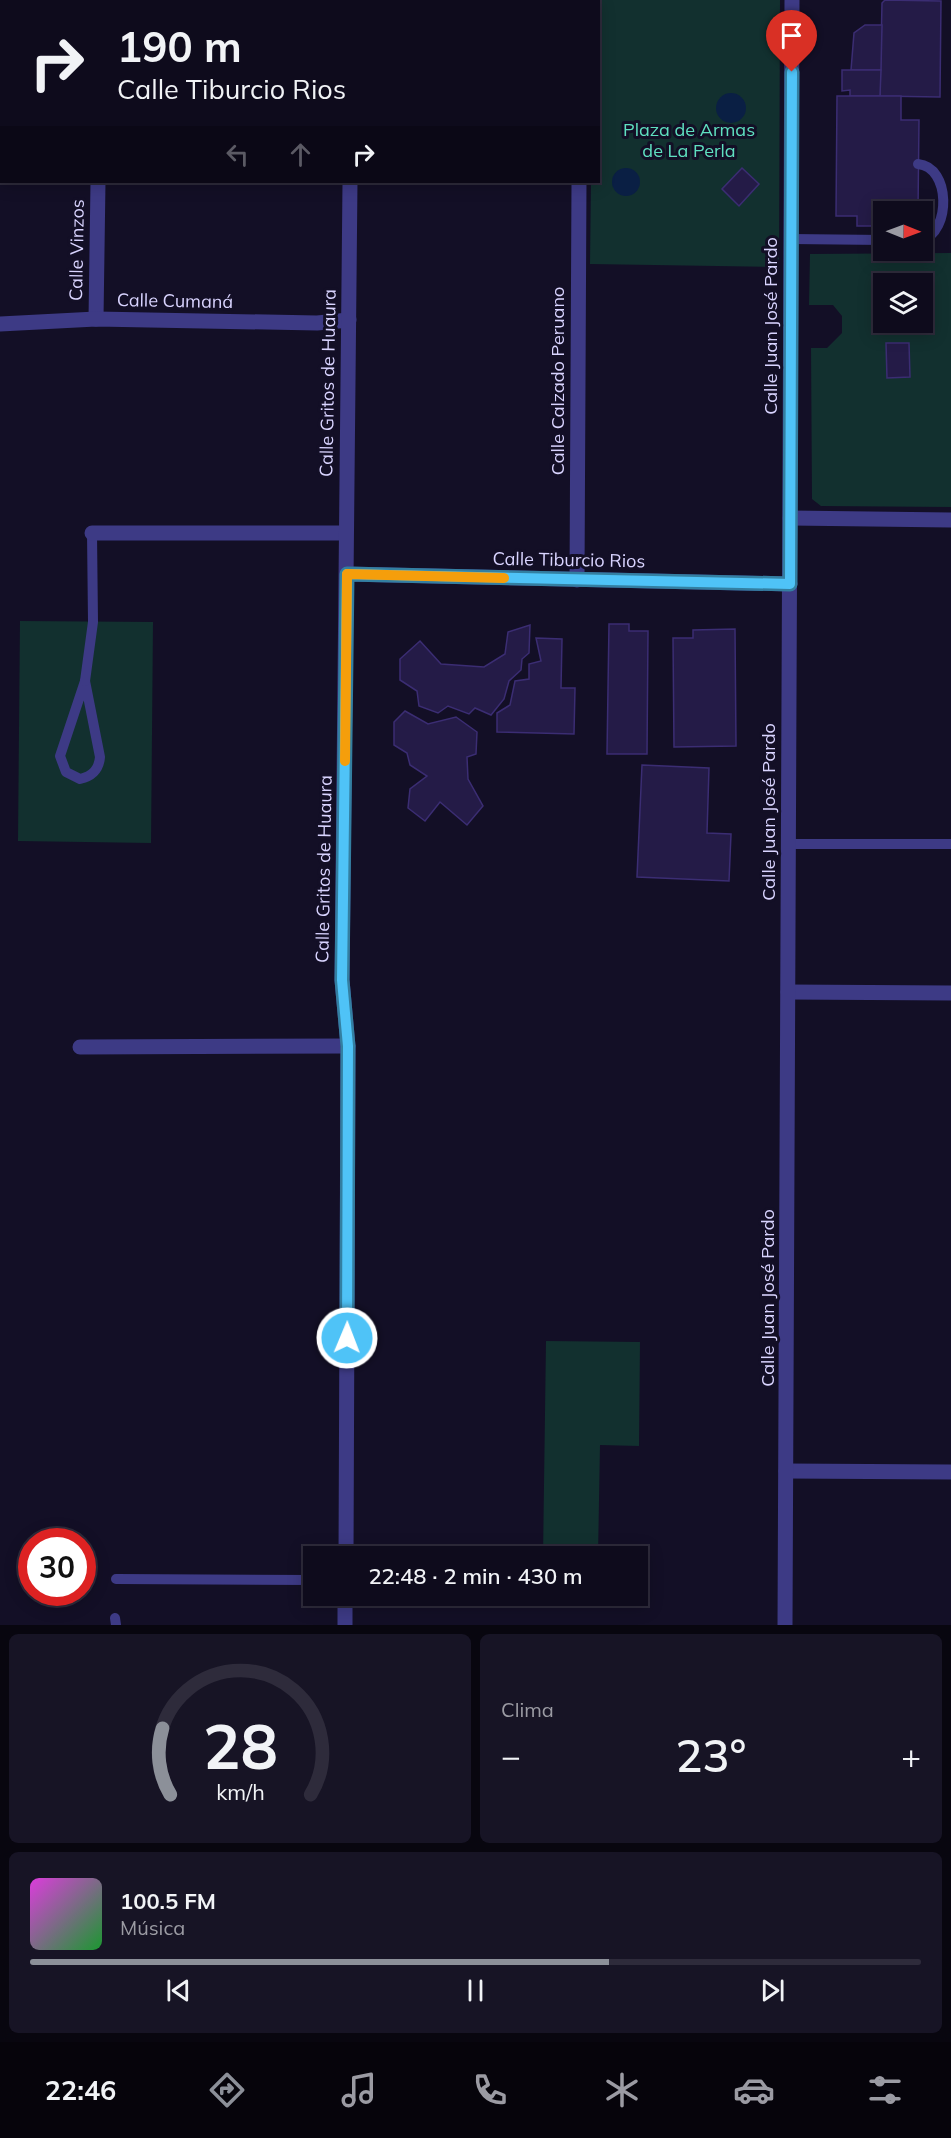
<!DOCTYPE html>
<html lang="es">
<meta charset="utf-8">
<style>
:root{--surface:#0e0b1c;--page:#171425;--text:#f1f3f6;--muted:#9b9ba3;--line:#2e2b3b;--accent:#8c9099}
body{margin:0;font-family:Mulish,sans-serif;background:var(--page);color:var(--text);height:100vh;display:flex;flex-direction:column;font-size:22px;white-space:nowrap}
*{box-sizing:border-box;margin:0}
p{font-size:20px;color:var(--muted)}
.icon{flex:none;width:33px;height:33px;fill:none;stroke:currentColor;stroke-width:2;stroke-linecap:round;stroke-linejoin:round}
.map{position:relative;height:1625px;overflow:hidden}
.drawer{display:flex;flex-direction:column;gap:9px;padding:9px;background:#08060f;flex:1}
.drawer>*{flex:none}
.top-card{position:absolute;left:0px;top:0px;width:600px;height:183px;box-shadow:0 3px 15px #0003,0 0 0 2px var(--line);background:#0e0b1c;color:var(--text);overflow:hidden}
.needle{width:39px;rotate:91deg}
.tools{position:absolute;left:873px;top:201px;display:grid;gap:12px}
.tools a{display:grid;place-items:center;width:60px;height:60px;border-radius:0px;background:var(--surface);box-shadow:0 3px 15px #0003,0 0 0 2px var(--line);font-size:30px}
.speed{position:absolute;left:18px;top:1528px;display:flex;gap:12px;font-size:30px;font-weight:700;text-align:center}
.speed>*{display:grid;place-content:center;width:78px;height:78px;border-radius:50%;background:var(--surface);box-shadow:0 3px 15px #0003,0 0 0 2px var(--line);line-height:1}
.speed .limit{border:9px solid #d22;background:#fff;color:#111}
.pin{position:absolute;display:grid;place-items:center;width:51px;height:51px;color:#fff;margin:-62px -26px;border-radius:50% 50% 50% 0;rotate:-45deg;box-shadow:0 0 6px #0007}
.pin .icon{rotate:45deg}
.me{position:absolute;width:66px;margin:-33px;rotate:1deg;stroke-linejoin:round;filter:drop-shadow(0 0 4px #0008)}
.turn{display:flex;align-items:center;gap:21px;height:126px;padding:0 18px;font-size:27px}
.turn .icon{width:78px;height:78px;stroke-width:2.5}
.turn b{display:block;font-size:42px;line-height:51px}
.lanes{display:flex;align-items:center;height:57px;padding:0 18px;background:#0003;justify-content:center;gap:30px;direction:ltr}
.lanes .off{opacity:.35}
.big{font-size:45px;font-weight:600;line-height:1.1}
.drawer .card{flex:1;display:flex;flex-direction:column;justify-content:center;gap:9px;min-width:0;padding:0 21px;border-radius:9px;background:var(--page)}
.drawer .dial{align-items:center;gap:0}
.dial svg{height:156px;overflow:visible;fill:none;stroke:var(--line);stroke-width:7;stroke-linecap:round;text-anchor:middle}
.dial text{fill:var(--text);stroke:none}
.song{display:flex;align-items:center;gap:18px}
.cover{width:72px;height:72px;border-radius:9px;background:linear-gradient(135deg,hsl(300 70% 55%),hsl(130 70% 35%))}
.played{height:6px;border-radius:3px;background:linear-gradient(90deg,var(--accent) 65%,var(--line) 65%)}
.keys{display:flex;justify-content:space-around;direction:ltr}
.heat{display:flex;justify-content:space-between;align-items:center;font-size:33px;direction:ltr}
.drawer .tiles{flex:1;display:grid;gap:9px;grid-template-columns:1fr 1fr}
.card:last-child{grid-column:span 2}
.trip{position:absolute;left:303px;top:1546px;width:345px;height:60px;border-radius:0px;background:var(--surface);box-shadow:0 3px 15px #0003,0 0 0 2px var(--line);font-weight:600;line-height:60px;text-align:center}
.tab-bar{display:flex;height:96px;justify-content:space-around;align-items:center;background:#06040b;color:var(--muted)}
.tab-bar .icon{width:42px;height:42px}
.tab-bar .on{color:var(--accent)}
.tab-bar b{font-size:27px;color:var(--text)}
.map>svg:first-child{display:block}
</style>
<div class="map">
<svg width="951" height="1625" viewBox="0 0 951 1625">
<rect width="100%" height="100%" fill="#130f26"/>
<!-- green -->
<g fill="#12302f" fill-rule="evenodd">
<path d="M 592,0 L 780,0 L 779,267 L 590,264 L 591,182 L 598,182 L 598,2 Z"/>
<path d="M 951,253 L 951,507 L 821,506 L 812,499 L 811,348 L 827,348 L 842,333 L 842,316 L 833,305 L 809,305 L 810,254 ZM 884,284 L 922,284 L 922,322 L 884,322 Z"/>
<path d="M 20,621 L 153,622 L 151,843 L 18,841 Z"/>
<path d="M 546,1341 L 640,1342 L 639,1446 L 600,1445 L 598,1557 L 543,1557 Z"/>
</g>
<!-- water -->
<g fill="#0a1f44">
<circle cx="731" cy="108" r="15"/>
<circle cx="626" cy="182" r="14"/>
</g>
<!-- building -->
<g fill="#241b47" stroke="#3b2d73" stroke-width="1.5">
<path d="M 885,0 L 941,1 L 940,97 L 880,96 L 882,3 Z"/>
<path d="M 865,25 L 882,25 L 881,70 L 851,70 L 854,33 Z"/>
<path d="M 842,70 L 881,70 L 880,96 L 850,96 L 850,90 L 842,91 Z"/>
<path d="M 837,96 L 901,96 L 901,120 L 919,120 L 918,212 L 884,212 L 884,226 L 857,226 L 857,216 L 836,216 Z"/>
<path d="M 742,168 L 759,184 L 739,206 L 722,189 Z"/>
<path d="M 886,343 L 909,343 L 910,377 L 887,378 Z"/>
<path d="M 609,624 L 629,624 L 629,631 L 648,631 L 647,754 L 607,754 Z"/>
<path d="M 530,625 L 529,653 L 522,659 L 521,670 L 509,681 L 504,699 L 491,715 L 475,708 L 469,714 L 448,706 L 438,713 L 419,706 L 417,691 L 400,680 L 400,659 L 420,641 L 441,664 L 484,667 L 505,654 L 508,632 Z"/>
<path d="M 735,629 L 736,746 L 674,747 L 673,638 L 693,638 L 693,630 Z"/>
<path d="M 536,638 L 562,639 L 561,688 L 575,688 L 574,734 L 497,732 L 497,713 L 510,705 L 515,681 L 529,679 L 529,664 L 541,661 Z"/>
<path d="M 405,711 L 428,724 L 456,717 L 477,732 L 476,754 L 467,757 L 468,779 L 483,806 L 467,825 L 440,802 L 425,821 L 408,808 L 410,789 L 427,776 L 410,765 L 407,753 L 394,745 L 394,722 Z"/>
<path d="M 642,765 L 709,768 L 707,833 L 731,834 L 729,881 L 637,877 Z"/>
</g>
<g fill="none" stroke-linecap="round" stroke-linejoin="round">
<!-- service -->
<g stroke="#3d3a85" stroke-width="10">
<path d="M 918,164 C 951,167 951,232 922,240"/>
<path d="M 791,239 L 884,240"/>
<path d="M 85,681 L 100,757 C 99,769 93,776 80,779 L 66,772 L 60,756 Z"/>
<path d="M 85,681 L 93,622 L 92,533"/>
<path d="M 789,844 L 951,844"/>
<path d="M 116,1579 L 314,1580"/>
<path d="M 115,1618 L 116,1625"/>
</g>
<!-- minor -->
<g stroke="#3d3a85" stroke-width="15">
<path d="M 351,2 L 351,0"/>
<path d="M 580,2 L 580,0"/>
<path d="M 0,97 L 2,97"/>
<path d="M 96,319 L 98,182"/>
<path d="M 0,324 L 96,319 L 317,323 L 349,320"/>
<path d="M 790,518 L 951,520"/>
<path d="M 92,533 L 345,533"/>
<path d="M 347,574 L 790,584"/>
<path d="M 577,580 L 579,182"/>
<path d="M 788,992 L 951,993"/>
<path d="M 80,1047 L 348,1046"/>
<path d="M 786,1471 L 951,1472"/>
<path d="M 346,1557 L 348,1046 L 342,980 L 350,182"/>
<path d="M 345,1625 L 345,1596"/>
<path d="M 785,1625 L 792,0"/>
</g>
</g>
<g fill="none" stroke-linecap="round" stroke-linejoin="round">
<!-- route casing -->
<g stroke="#337fa1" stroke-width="15">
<path id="route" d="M 347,1338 L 348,1046 L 342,980 L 347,574 L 790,584 L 792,72"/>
</g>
<!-- route -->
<use href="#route" stroke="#4fc3f7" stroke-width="10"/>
<!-- slow -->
<path stroke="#f59e0b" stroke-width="10" d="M 345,761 L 347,574 L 504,578"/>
</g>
<g text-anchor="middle" stroke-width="6" stroke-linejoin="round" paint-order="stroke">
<!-- park labels -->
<g font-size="18" fill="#5fe0c0" stroke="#130f26">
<text x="689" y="136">Plaza de Armas<tspan x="689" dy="21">de La Perla</tspan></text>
</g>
<!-- street labels -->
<g font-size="18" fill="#d9d4ff" stroke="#130f26">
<text transform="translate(77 250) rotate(-89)" y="6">Calle Vinzos</text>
<text transform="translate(175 301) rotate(1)" y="6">Calle Cumaná</text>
<text transform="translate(771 326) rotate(-90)" y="6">Calle Juan José Pardo</text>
<text transform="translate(558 381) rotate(-90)" y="6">Calle Calzado Peruano</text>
<text transform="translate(328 383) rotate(-89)" y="6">Calle Gritos de Huaura</text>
<text transform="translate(569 560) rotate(1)" y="6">Calle Tiburcio Rios</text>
<text transform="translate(769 812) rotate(-90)" y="6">Calle Juan José Pardo</text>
<text transform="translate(324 869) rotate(-89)" y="6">Calle Gritos de Huaura</text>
<text transform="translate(768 1298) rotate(-90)" y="6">Calle Juan José Pardo</text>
</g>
</g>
</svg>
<div class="tools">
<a><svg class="needle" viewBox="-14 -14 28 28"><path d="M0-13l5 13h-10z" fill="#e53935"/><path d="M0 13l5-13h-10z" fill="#9b9ba3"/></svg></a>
<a><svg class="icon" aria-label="layers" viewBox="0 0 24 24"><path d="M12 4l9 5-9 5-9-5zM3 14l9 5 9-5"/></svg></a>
</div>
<div class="speed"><div class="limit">30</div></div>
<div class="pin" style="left:792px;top:72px;background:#d93025"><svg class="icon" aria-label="arrive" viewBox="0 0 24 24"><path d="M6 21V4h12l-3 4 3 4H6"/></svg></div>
<svg class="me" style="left:347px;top:1338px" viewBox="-20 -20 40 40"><circle r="17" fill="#4fc3f7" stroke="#fff" stroke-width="3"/><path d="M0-11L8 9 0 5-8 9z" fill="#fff"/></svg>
<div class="trip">22:48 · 2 min · 430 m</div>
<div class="top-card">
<div class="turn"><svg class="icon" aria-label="right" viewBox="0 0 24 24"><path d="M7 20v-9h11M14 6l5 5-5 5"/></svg><div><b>190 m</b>Calle Tiburcio Rios</div></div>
<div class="lanes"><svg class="icon off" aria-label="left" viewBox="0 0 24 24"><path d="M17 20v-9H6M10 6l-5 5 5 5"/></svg><svg class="icon off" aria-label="ahead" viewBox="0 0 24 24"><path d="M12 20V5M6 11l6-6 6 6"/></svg><svg class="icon" aria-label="right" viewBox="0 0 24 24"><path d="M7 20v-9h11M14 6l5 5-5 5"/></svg></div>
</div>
</div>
<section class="drawer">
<div class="tiles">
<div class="card dial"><svg viewBox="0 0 100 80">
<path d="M14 69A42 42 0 1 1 86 69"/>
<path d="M14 69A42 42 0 0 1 10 35" stroke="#8c9099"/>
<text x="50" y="56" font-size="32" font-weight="700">28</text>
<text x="50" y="72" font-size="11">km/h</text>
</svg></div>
<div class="card"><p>Clima</p>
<div class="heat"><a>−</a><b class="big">23°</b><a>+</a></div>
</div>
<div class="card">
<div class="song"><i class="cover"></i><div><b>100.5 FM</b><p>Música</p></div></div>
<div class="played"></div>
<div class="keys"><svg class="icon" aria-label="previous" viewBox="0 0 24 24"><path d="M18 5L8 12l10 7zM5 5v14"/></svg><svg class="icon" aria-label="pause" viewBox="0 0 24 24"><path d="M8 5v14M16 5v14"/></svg><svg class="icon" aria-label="next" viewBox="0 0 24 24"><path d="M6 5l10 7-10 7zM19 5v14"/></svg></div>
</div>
</div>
</section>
<nav class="tab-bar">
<b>22:46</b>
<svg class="icon on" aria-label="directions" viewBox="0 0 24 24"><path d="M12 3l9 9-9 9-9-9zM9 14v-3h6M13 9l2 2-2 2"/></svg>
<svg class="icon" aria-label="music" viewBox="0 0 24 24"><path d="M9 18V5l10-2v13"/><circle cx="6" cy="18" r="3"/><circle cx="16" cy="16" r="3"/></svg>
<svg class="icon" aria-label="phone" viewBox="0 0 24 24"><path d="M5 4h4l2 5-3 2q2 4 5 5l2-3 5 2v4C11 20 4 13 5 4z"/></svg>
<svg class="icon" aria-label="climate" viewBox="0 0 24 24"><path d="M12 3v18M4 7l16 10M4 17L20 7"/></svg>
<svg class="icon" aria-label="car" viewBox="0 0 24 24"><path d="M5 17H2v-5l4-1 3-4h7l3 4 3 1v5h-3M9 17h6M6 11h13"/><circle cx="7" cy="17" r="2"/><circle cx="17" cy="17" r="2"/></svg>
<svg class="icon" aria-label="filters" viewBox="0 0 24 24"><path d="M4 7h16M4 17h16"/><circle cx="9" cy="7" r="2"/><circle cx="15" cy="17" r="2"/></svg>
</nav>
